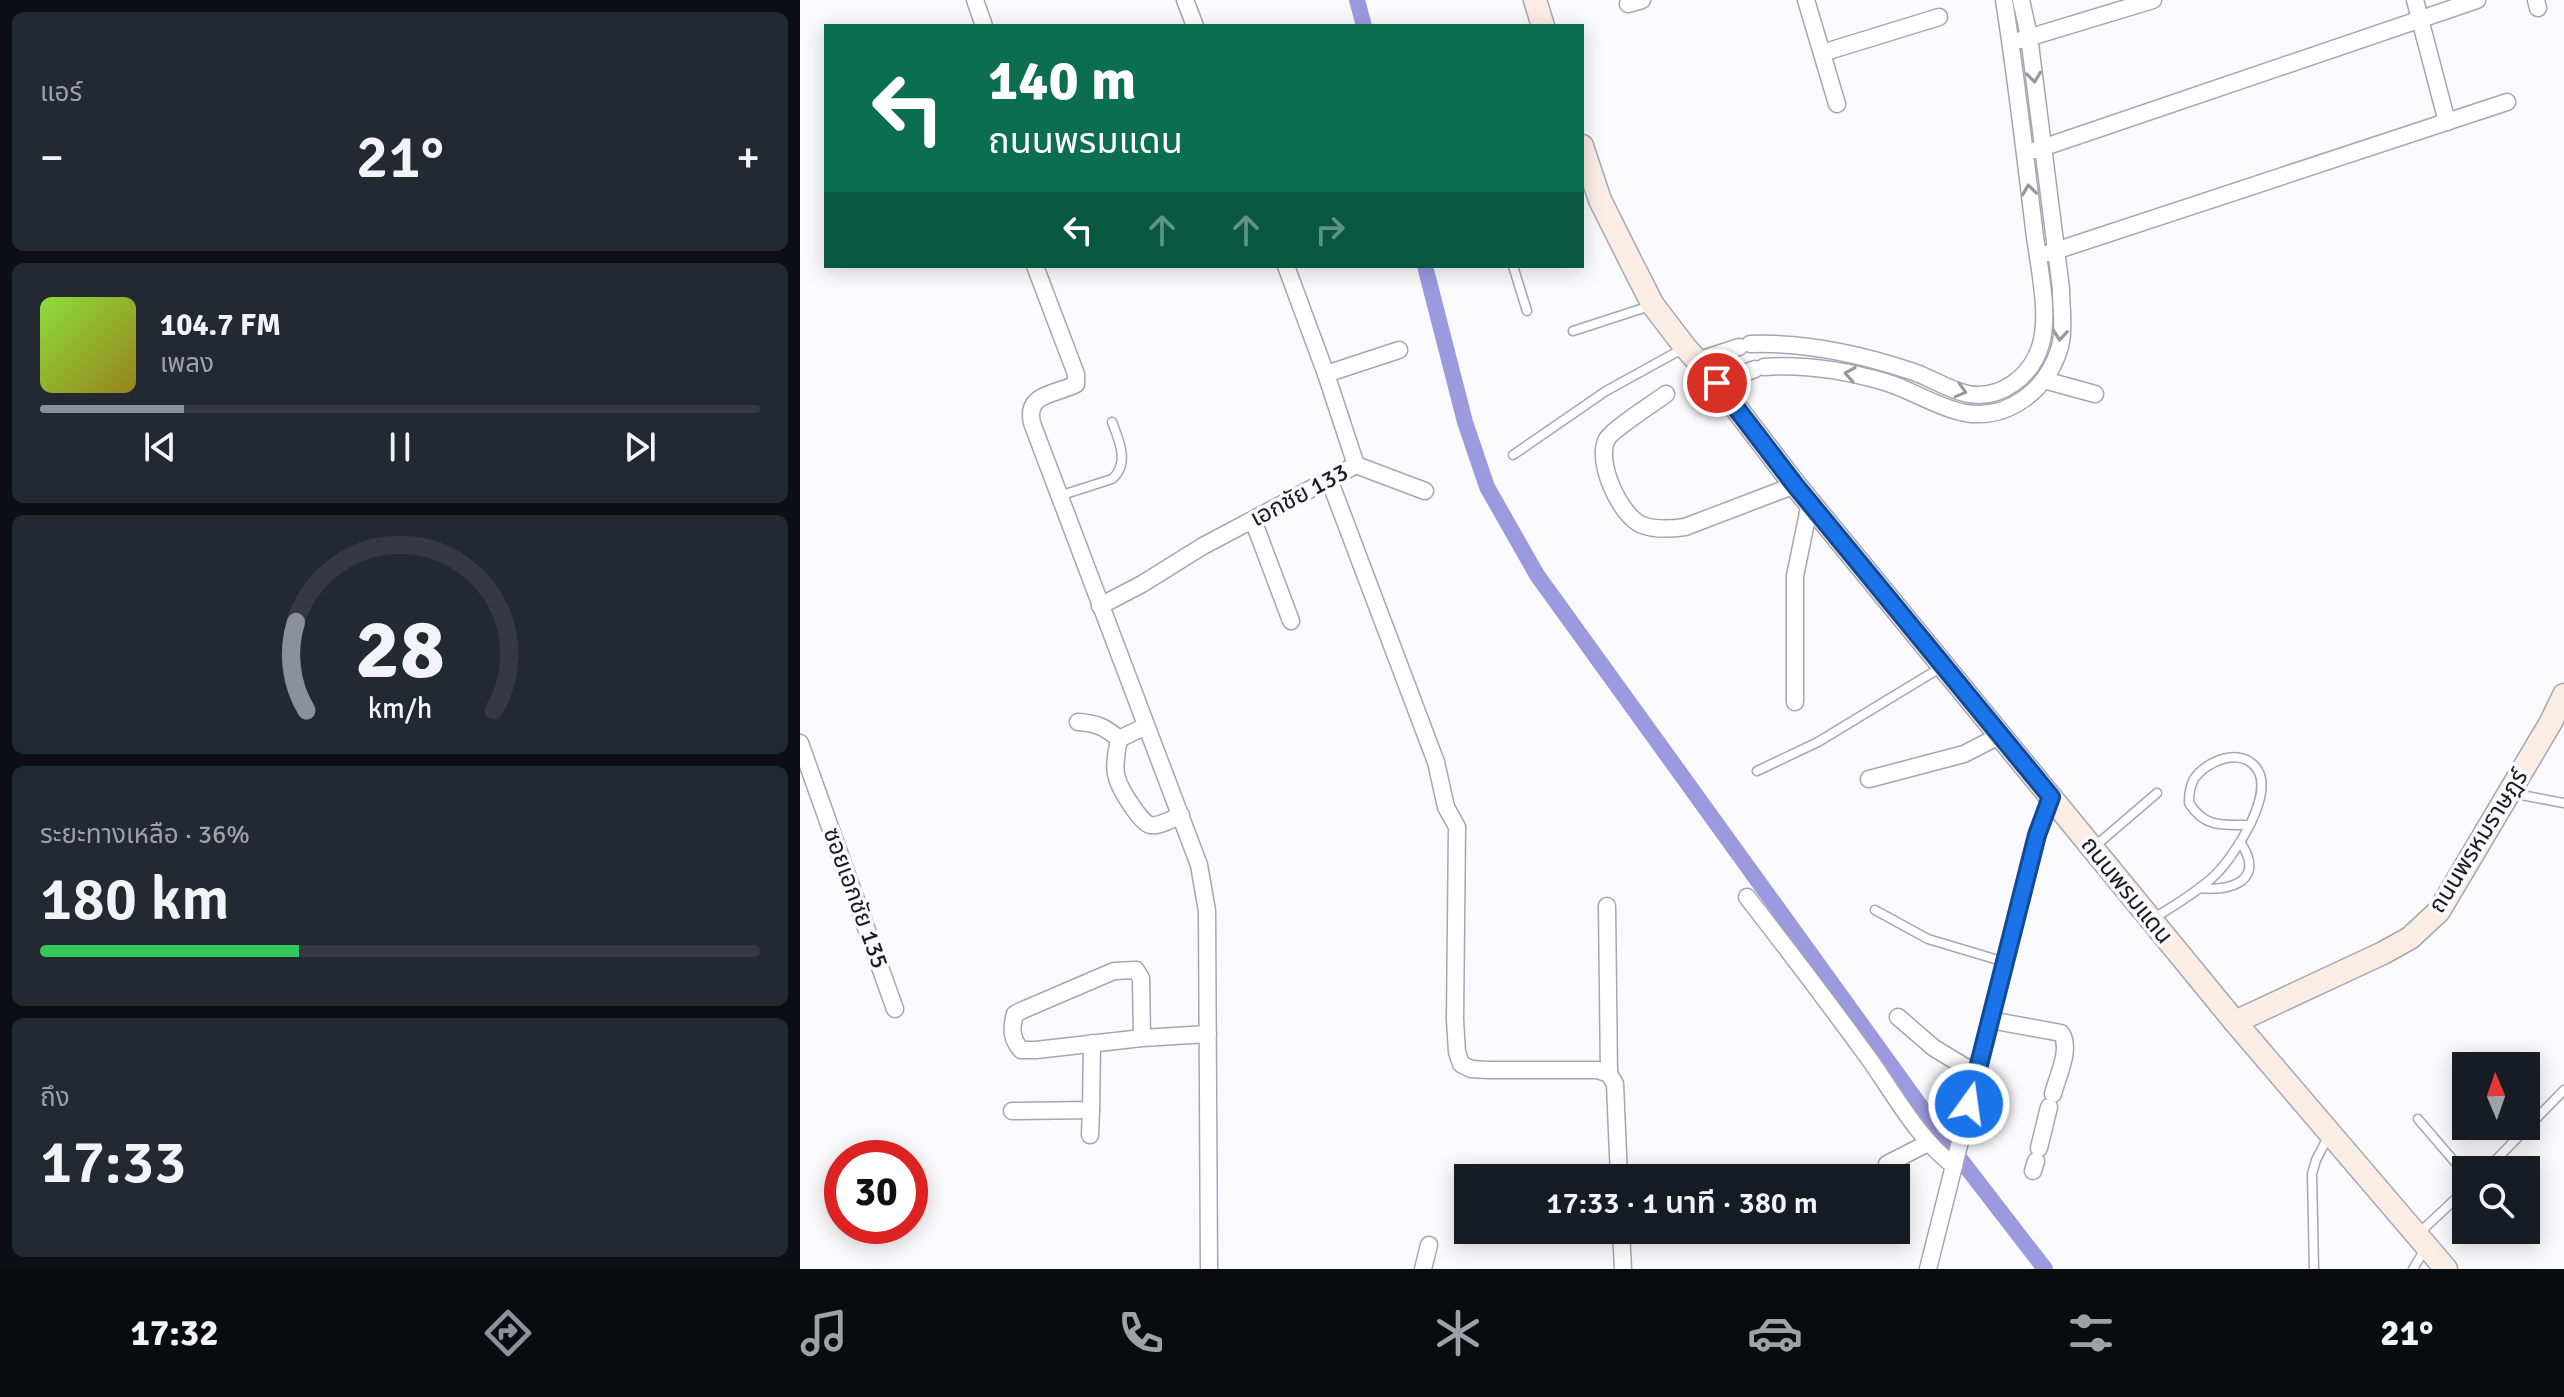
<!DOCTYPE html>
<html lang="th">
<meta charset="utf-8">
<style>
:root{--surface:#171b24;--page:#242831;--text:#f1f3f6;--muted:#9ea1a6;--line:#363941;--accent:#8c9099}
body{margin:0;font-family:Signika,"Noto Sans Thai",sans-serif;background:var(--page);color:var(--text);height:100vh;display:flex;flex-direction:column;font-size:30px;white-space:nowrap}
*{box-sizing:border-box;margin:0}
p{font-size:26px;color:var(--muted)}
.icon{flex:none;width:44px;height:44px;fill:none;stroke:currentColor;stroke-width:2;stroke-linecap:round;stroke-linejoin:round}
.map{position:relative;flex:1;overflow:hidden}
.details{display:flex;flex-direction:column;gap:12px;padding:12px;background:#0d0f14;width:800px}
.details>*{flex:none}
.guide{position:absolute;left:24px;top:24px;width:760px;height:244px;border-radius:0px;box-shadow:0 4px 20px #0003;background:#0b6e4f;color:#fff;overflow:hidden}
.needle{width:52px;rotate:358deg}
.buttons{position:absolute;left:1652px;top:1052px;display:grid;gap:16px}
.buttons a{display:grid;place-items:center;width:88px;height:88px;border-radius:0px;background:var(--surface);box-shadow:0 4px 20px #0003;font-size:40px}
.speed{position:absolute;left:24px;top:1140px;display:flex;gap:16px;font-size:40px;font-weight:700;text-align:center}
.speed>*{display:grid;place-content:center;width:104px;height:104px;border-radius:50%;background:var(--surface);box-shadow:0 4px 20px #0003;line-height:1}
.speed .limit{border:12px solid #d22;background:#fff;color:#111}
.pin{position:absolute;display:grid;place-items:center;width:68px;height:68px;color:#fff;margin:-34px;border:4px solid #fff;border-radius:50%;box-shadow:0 2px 8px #0007}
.me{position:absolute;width:88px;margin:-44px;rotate:14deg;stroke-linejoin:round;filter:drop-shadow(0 0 6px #0008)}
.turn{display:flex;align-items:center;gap:28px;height:168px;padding:0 32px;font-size:36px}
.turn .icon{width:104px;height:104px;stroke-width:2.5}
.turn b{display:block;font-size:56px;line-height:68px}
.lanes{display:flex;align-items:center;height:76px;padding:0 32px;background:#0003;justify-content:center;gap:40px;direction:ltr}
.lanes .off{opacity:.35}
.big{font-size:60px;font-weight:600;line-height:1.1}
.details .widget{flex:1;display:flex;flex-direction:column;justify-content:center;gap:12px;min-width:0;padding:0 28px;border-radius:12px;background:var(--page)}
.details .dial{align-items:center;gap:0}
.dial svg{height:208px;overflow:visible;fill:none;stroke:var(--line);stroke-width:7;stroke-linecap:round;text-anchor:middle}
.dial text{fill:var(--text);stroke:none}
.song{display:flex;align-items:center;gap:24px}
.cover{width:96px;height:96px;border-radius:12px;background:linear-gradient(135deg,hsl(90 70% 55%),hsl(50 70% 35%))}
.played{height:8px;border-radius:4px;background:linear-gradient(90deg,var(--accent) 20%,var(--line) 20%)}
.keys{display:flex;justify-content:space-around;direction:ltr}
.heat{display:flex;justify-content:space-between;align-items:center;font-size:44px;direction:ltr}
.charge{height:12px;border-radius:6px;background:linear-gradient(90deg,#34c759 36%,var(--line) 0)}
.trip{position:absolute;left:654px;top:1164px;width:456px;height:80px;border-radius:0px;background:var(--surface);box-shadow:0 4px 20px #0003;font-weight:600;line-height:80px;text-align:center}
.tabs{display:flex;height:128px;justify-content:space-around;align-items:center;background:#090b0e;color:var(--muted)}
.tabs .icon{width:56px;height:56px}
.tabs .selected{color:var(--accent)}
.tabs b{font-size:36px;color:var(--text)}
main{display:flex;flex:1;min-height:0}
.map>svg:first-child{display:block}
</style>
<main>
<section class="details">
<div class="widget"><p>แอร์</p>
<div class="heat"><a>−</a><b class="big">21°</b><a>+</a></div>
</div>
<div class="widget">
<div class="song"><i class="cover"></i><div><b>104.7 FM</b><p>เพลง</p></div></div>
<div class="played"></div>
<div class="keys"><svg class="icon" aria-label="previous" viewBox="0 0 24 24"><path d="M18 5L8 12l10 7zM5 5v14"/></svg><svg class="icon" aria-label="pause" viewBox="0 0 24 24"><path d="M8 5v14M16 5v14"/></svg><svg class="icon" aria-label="next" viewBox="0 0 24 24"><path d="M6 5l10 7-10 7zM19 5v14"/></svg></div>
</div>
<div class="widget dial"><svg viewBox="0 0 100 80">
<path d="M14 69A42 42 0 1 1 86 69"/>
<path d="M14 69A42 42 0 0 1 10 35" stroke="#8c9099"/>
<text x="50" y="56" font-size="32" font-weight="700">28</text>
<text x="50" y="72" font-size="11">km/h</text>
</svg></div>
<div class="widget"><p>ระยะทางเหลือ · 36%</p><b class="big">180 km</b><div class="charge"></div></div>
<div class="widget"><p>ถึง</p><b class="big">17:33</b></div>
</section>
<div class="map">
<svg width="1764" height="1269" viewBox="0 0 1764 1269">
<rect width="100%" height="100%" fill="#fafafd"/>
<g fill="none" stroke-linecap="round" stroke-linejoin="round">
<!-- canal -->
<g stroke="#9c9adf" stroke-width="16">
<path d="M 557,0 L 564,26"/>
<path d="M 625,266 L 665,422 L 687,487 L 737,575 L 1137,1129 L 1245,1269"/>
</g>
<!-- lane casing -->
<g stroke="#a5a6b5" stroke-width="11">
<g id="lane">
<path d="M 713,266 L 727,311"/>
<path d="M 773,331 L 853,305"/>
<path d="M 713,455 L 806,391 L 884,348"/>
<path d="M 259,496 L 312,479 C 330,464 319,440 312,422"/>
<path d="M 957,771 L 1018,742 L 1140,668"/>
<path d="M 1710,793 L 1764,803"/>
<path d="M 1294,847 L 1357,793"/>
<path d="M 1399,888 C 1433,892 1466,879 1440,842"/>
<path d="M 1075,910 L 1128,939 L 1205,962"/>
<path d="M 1353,919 C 1373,906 1396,893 1413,877 C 1433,859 1475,795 1457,769 C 1441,746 1406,761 1394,779 C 1390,786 1389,795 1389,803 C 1405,828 1422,825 1449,825"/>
<path d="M 1618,1119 L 1666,1175"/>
<path d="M 1686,1170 L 1764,1090"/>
<path d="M 1617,1235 L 1666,1189"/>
<path d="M 1514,1269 L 1512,1174 L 1516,1160 L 1528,1137"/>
<path d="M 1613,1269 L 1625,1249"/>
</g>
</g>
<!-- street casing -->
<g stroke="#a5a6b5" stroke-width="19">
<g id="street">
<path d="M 175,0 L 184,26"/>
<path d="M 385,0 L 395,26"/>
<path d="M 1006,0 L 1037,104"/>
<path d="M 1615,0 L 1647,122"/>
<path d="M 1736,0 L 1738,8"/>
<path d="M 828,4 L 842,0"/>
<path d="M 1221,40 L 1353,0"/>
<path d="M 1022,53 L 1139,17"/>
<path d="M 1236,150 L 1677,0"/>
<path d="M 1249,253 L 1707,102"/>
<path d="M 235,266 L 276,374 L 276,384 C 255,395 225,393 232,423 L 399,865 L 407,911 L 409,1269"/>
<path d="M 486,266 L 526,374 L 556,465"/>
<path d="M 950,344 C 1004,342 1060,354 1111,371 C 1130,377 1148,390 1168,394 C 1201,400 1232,376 1241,344 C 1250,312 1238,263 1234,229 C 1225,153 1216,76 1204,0"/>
<path d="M 896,361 L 939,347"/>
<path d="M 964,367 C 1004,364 1047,371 1085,382 C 1112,390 1138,408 1165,413 C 1209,420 1246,390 1259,350 C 1265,331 1261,309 1261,289 L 1229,36 L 1221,0"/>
<path d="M 526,374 L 599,350"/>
<path d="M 1244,380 L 1295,394"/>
<path d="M 917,383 L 955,369"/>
<path d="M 866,394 C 854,403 813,429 807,439 C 795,461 820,516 842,525 C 855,530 871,529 885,527 L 995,485"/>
<path d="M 556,465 L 625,491"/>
<path d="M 529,479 L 636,762 L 646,807 L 657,827 L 655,1020 L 657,1052 L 661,1064 L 671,1069 L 689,1070 L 798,1070 L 809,1074 L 815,1084 L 819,1178"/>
<path d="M 453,520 L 491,621"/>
<path d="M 300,606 L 342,584 L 403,546 L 556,465"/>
<path d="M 995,702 L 995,576 L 1010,503"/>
<path d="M 278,722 C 296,723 305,727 319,739"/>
<path d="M 346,726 L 319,739 C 317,751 313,766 317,778 C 320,789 340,822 350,825 C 359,827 372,819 381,815"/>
<path d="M 0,743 L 95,1009"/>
<path d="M 1069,779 L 1164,754 L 1201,735"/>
<path d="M 947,897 C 989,951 1030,1005 1070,1060 C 1096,1097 1118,1138 1154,1166"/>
<path d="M 807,906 L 809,1074"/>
<path d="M 1098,1017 L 1134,1048 L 1177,1074"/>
<path d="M 1190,1020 L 1261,1033 C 1272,1049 1257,1077 1253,1094"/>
<path d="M 342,1038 L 341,978 L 336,970 L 314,971 L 223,1010 L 215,1014 C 211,1029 211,1038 221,1050 L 236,1050 L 342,1038 L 408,1034"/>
<path d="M 212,1111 L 291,1110 L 292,1043"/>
<path d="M 290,1135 L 291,1110"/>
<path d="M 1239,1148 L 1249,1107"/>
<path d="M 1087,1164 L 1128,1143"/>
<path d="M 1233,1171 L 1236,1161"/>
<path d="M 821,1230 L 823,1269"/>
<path d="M 623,1269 L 629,1245"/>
<path d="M 1128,1269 L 1237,835 L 1251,797"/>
</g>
</g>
<!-- secondary casing -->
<g stroke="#a5a6b5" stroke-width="25">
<g id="secondary">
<path d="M 735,0 L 743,26"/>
<path d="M 782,146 L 800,200 L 833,266 L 853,305 L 885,347 L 917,383 L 995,485 L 1435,1022 L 1646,1269"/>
<path d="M 1435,1022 L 1583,953 L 1610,938 L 1639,911 L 1751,722 L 1764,695"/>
</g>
</g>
<!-- lane -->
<use href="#lane" stroke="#fff" stroke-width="8"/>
<!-- street -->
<use href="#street" stroke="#fff" stroke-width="16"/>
<!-- secondary -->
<use href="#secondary" stroke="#fbece4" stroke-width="22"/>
</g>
<!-- one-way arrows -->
<defs><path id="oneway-chevron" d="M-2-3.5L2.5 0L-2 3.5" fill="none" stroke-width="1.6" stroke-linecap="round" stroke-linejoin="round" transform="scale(2)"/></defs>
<g stroke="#98989b">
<use href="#oneway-chevron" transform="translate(1234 77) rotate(83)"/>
<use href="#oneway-chevron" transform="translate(1229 190) rotate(-97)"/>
<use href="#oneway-chevron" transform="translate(1260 335) rotate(95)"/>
<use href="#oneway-chevron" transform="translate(1050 374) rotate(-171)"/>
<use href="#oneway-chevron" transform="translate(1161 391) rotate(16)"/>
</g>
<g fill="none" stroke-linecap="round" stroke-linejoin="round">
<!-- route casing -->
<g stroke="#114b97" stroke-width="20">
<path id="route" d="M 917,383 L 995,485 L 1251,797 L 1237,835 L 1169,1104"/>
</g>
<!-- route -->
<use href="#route" stroke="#1a73e8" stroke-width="14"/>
</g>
<g text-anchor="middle" stroke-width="7" stroke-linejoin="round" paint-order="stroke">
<!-- street labels -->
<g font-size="24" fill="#1a1b20" stroke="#fafafd">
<text transform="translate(499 495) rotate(-28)" y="8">เอกชัย 133</text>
<text transform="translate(1678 841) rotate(-58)" y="8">ถนนพรหมราษฎร์</text>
<text transform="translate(1327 890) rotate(51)" y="8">ถนนพรมแดน</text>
<text transform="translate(56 898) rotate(70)" y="8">ซอยเอกชัย 135</text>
</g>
</g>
</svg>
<div class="buttons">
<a><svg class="needle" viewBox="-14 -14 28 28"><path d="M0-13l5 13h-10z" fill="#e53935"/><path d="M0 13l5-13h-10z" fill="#9ea1a6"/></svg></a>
<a><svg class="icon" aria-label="search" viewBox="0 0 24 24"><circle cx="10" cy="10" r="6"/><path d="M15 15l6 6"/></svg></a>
</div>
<div class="speed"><div class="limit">30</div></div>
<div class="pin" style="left:917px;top:383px;background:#d93025"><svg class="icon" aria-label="arrive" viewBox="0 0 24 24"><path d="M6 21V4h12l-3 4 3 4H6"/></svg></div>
<svg class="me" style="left:1169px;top:1104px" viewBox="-20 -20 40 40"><circle r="17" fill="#1a73e8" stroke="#fff" stroke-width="3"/><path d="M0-11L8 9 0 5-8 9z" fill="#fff"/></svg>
<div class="trip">17:33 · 1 นาที · 380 m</div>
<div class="guide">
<div class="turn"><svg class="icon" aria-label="left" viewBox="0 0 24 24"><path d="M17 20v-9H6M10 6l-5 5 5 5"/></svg><div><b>140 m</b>ถนนพรมแดน</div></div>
<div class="lanes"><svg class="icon" aria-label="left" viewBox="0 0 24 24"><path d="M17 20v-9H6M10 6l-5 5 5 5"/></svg><svg class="icon off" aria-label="ahead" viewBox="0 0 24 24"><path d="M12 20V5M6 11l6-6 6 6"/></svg><svg class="icon off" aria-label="ahead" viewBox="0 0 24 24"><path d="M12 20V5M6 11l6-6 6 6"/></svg><svg class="icon off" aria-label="right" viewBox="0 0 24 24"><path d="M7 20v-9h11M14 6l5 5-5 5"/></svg></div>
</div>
</div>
</main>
<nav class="tabs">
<b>17:32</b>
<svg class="icon selected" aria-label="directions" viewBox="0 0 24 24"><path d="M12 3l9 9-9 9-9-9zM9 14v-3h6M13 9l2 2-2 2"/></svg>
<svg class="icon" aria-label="music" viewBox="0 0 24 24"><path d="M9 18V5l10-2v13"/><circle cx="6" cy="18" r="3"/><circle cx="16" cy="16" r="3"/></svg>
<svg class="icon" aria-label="phone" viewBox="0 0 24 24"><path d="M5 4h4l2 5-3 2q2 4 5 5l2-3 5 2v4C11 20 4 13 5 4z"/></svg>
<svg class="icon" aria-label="climate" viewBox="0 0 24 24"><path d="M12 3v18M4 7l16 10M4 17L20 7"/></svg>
<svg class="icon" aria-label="car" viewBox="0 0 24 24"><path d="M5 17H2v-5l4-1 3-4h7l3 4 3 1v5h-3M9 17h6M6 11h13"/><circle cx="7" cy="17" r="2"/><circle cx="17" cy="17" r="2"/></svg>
<svg class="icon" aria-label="filters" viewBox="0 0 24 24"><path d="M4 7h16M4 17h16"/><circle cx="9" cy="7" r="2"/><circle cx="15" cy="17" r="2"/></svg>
<b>21°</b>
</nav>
